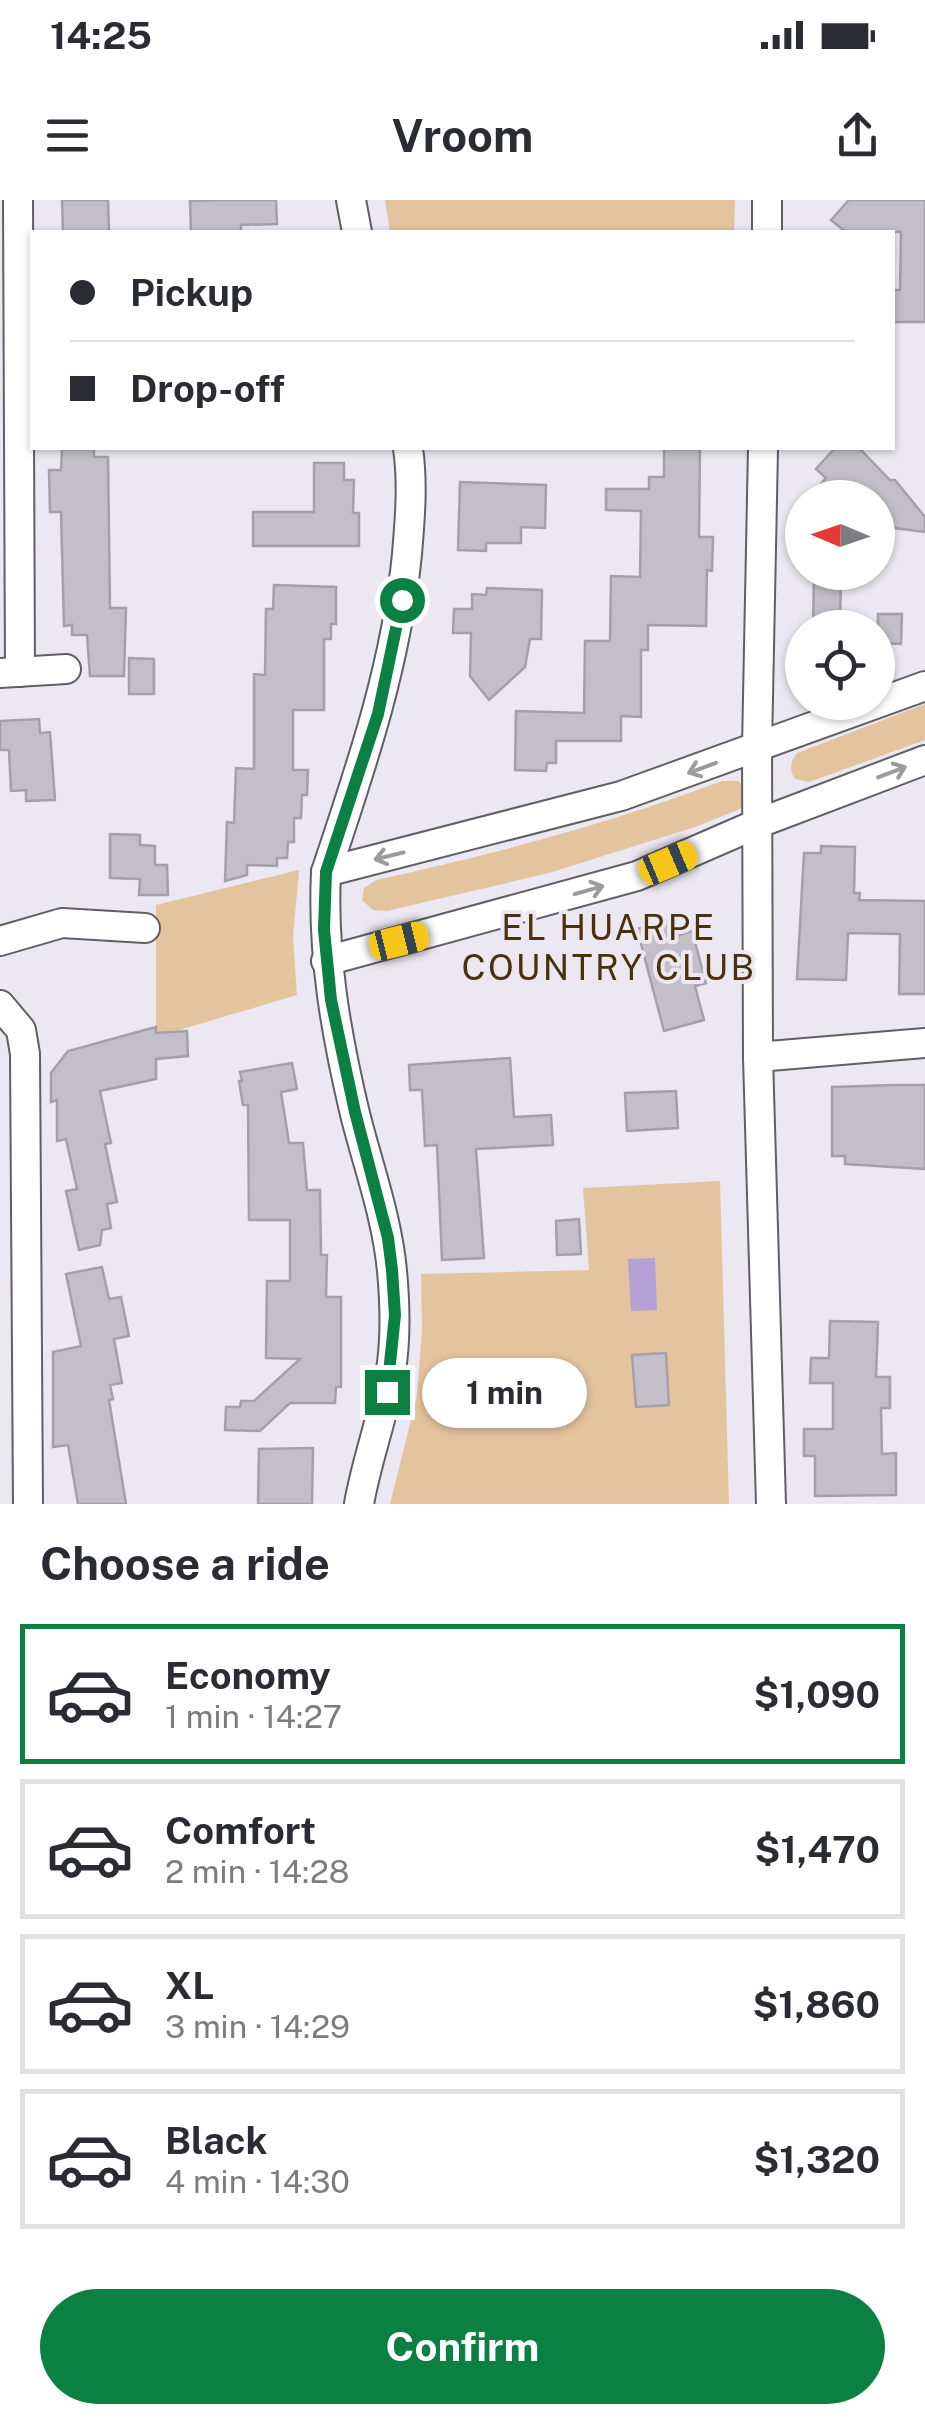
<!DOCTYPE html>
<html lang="en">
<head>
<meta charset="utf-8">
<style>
  body { margin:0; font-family:"Public Sans",sans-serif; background:#f7f7f7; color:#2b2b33; height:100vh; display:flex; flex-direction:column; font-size:38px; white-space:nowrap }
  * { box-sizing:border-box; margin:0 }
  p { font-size:32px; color:#7c7c81 }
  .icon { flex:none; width:55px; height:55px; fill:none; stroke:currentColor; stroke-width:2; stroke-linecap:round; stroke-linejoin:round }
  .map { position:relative; height:1304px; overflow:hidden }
  .side { display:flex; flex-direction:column; background:#fff; flex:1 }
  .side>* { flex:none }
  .hud { position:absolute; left:30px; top:30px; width:865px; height:220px; border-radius:0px; box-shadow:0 2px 8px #0004; display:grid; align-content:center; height:220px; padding:0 40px; background:#fff }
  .needle { width:65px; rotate:272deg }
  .controls { position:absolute; left:785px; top:280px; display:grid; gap:20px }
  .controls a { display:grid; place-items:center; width:110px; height:110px; border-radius:50%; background:#fff; box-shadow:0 2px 8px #0004; font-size:50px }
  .end { position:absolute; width:45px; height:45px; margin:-22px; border:12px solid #0b8043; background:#fff; box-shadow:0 0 0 5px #fff }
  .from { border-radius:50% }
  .bubble { position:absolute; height:70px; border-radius:35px; background:#fff; box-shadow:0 2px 8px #0004; font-size:32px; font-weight:700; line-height:70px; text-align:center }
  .car { position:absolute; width:30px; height:60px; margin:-30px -15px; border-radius:12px; box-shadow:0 0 8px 2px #0007; background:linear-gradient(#f5c518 24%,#345 0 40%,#f5c518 0 76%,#345 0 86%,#f5c518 0) }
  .hud b { display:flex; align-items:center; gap:35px; height:95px; font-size:38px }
  .hud b+b { border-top:2px solid #e1e1e2 }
  .hud i { width:25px; height:25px; background:#2b2b33 }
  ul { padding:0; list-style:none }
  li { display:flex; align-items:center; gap:30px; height:140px; margin:0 20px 15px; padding:0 20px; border:5px solid #e1e1e2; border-radius:0px }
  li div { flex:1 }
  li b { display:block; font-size:38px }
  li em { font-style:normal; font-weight:700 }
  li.current { border-color:#0b8043 }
  li>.icon { width:90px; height:90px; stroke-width:1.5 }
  h2 { padding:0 40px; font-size:45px; line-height:120px }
  .cta { display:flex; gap:20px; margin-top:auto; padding:20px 40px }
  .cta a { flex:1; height:115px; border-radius:60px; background:#0b8043; color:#fff; font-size:40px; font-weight:700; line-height:115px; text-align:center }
  .status { display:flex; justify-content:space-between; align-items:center; height:70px; padding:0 50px; background:#fff; direction:ltr }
  .status svg { height:28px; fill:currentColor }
  header { display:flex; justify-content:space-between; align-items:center; height:130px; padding:0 40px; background:#fff; font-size:45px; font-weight:700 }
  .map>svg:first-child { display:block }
  .green { fill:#e4c39f }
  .water { fill:#b6a1d5 }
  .building { fill:#c2bfc8; stroke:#a3a0a8; stroke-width:2.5 }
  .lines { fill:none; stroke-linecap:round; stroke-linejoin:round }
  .street-casing { stroke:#615f66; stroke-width:32 }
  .street { stroke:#fff; stroke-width:28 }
  .oneway { stroke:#9b9a9c }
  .route { stroke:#0b8043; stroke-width:12 }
  .labels { text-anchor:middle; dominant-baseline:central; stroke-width:8; stroke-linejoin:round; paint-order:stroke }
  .neighbourhood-label { font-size:35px; letter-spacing:2.5px; fill:#4a300f; stroke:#ece8f1 }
</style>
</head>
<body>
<div class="status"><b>14:25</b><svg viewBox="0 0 49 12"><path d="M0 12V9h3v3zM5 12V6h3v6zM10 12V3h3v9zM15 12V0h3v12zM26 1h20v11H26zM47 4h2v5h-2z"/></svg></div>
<header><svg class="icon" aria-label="menu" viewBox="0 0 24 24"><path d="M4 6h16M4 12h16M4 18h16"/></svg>Vroom<svg class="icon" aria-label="share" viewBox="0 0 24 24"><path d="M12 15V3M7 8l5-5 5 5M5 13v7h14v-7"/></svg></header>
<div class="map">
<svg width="925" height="1304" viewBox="0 0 925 1304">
  <rect width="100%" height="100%" fill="#ece8f1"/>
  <!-- green -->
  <g class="green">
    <path d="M 385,0 L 735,0 L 734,32 L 390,32 Z"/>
    <path d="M 925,504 L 925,540 L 809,582 L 795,579 C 789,570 790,562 797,553 Z"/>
    <path d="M 722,581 L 738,581 C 747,589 746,599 740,609 L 695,627 L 549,673 L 387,711 L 373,710 L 362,700 L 364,688 L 376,680 C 496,654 607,624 722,581 Z"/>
    <path d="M 299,670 L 293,737 L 297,795 L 156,837 L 156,705 Z"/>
    <path d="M 720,981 L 729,1304 L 390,1304 L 417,1196 L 422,1129 L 421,1074 L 589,1070 L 583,988 Z"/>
  </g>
  <!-- water -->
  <path class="water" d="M 655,1058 L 657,1110 L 631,1111 L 628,1059 Z"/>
  <!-- building -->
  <g class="building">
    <path d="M 62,0 L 108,0 L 109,32 L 63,32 Z"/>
    <path d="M 222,0 L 276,0 L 277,24 L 241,25 L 241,32 L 191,32 L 190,1 Z"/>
    <path d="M 849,0 L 925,0 L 925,122 L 892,122 L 892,90 L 900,90 L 901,32 L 846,32 L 831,20 Z"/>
    <path d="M 62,248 L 94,248 L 94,257 L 108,257 L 110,408 L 126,408 L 124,476 L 90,476 L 87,435 L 72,435 L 72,425 L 64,426 L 61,312 L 50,312 L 49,270 L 61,270 Z"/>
    <path d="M 664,248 L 700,248 L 699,337 L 713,337 L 712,371 L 707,370 L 706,426 L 648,425 L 648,450 L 641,450 L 641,517 L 621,516 L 621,541 L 556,541 L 556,563 L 547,563 L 546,571 L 515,570 L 516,511 L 584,513 L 585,441 L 610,441 L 611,376 L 640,377 L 641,311 L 606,310 L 606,289 L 649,289 L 649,277 L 664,277 Z"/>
    <path d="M 835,248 L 859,248 L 890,280 L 895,280 L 925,317 L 925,332 L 894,328 L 878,314 L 878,298 L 809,298 L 826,278 L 816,269 Z"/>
    <path d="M 314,263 L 344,263 L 344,280 L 354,280 L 353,313 L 359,313 L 359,346 L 253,346 L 253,312 L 314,312 Z"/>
    <path d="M 460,282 L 546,285 L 545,328 L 521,327 L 521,343 L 486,343 L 486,351 L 458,350 Z"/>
    <path d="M 814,375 L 841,376 L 840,428 L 813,428 Z"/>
    <path d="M 274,385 L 336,387 L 336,424 L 331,424 L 331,439 L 324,439 L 324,510 L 293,510 L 293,570 L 308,570 L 307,595 L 302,595 L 301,618 L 294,618 L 294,642 L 288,642 L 287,658 L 277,658 L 277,666 L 247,665 L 247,675 L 225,681 L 227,622 L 234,623 L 236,568 L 254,569 L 254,474 L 265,475 L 266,409 L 273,409 Z"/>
    <path d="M 487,388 L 542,390 L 541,439 L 530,439 L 525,467 L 489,500 L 470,476 L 471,433 L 453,433 L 454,409 L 472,409 L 472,394 L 486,395 Z"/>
    <path d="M 878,414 L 902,414 L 901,444 L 878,443 Z"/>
    <path d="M 129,458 L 154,459 L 154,494 L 129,494 Z"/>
    <path d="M 39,519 L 40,533 L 50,532 L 55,600 L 26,601 L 26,590 L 11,591 L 9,550 L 0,550 L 0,521 Z"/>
    <path d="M 110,634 L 140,635 L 140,645 L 155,646 L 155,665 L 167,665 L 168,695 L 139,695 L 140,679 L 110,678 Z"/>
    <path d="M 821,646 L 855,647 L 854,693 L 860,693 L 859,700 L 925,701 L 925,794 L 899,794 L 900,734 L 848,733 L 846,780 L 797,779 L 804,653 L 821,653 Z"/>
    <path d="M 672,720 L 677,736 L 692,731 L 706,783 L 695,786 L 704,820 L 664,831 L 637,729 Z"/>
    <path d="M 156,827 L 156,833 L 187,831 L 188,856 L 156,859 L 156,879 L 100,891 L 111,943 L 105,944 L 117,1002 L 107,1004 L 111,1028 L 102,1030 L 100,1045 L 79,1050 L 66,991 L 77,989 L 66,939 L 57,941 L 57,900 L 51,902 L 51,873 L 68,851 Z"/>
    <path d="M 510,858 L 514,917 L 551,915 L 553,945 L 476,949 L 484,1058 L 442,1060 L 437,945 L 425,946 L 422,890 L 410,890 L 409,865 Z"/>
    <path d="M 292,863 L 297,889 L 281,892 L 289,943 L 303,943 L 307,990 L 320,990 L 321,1055 L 327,1055 L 326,1097 L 341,1097 L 341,1187 L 336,1187 L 335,1203 L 290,1203 L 260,1231 L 225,1230 L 226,1207 L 240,1207 L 241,1201 L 254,1201 L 300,1159 L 266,1158 L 267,1081 L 290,1081 L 290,1020 L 249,1020 L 248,905 L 243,905 L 239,881 L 242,881 L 240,872 Z"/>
    <path d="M 894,885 L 925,885 L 925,969 L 845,964 L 845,956 L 832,956 L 832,887 Z"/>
    <path d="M 676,891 L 678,928 L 627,931 L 625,893 Z"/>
    <path d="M 579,1019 L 581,1054 L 557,1055 L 556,1021 Z"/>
    <path d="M 102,1067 L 109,1099 L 121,1097 L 129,1136 L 114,1139 L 122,1183 L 110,1185 L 113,1199 L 109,1200 L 126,1304 L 78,1304 L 68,1245 L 53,1247 L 53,1152 L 81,1146 L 66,1074 Z"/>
    <path d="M 830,1121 L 878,1122 L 876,1177 L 890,1177 L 890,1208 L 881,1208 L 882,1254 L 896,1253 L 896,1295 L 815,1296 L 815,1256 L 804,1256 L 804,1229 L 833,1229 L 833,1183 L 810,1183 L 811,1158 L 829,1158 Z"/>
    <path d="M 666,1153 L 669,1205 L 636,1207 L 632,1155 Z"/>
    <path d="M 313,1248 L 312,1304 L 258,1304 L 259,1249 Z"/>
  </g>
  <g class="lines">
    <defs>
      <g id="street">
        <path d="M 18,0 L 20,472"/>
        <path d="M 351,0 L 357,32"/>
        <path d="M 767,32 L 767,0"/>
        <path d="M 763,248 L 757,548 L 758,857 L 771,1304"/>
        <path d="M 0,473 L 66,469"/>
        <path d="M 326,672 L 621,596 L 925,486"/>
        <path d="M 0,741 L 62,723 L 145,728"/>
        <path d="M 326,761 L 637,676 L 759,623 L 925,560"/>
        <path d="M 0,805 L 21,830 L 25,854 L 28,1304"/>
        <path d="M 758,857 L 925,843"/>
        <path d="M 359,1304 C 367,1258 384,1215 391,1170 C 396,1138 395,1103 392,1071 C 387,1017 368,966 355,914 C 336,834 322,755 326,672 C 361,567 396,466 407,354 C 410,319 413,283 408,248"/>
      </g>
    </defs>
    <!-- street casing -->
    <use href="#street" class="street-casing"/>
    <!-- street -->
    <use href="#street" class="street"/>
  </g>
  <!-- one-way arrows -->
  <defs><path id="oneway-shaft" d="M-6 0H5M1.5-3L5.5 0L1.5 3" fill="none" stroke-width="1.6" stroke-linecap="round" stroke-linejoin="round" transform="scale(2.5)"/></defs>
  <g class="oneway">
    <use href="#oneway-shaft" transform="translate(702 568) rotate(160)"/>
    <use href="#oneway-shaft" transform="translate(892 572) rotate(-21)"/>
    <use href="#oneway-shaft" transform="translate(389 656) rotate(166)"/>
    <use href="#oneway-shaft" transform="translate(589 690) rotate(-16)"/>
  </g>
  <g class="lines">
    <!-- route -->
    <path class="route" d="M 387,1192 L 395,1115 L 392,1070 L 388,1038 L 355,912 L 331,800 L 324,730 L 326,672 L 378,514 L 402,400"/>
  </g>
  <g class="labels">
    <!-- neighbourhood labels -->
    <g class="neighbourhood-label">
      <text x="609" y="727">EL HUARPE<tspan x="609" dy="40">COUNTRY CLUB</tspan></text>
    </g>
  </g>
</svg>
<div class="controls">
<a><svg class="needle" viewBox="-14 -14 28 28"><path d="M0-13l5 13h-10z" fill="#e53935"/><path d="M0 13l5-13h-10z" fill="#7c7c81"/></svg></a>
<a><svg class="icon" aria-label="locate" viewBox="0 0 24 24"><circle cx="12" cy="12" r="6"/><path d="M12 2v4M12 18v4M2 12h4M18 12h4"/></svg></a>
</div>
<i class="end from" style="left:402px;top:400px"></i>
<i class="end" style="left:387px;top:1192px"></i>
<div class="bubble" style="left:422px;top:1158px;width:165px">1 min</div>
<i class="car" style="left:668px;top:663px;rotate:67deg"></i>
<i class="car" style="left:399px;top:741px;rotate:76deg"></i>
<div class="hud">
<b><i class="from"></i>Pickup</b>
<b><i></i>Drop-off</b>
</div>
</div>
<section class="side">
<h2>Choose a ride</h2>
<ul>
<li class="current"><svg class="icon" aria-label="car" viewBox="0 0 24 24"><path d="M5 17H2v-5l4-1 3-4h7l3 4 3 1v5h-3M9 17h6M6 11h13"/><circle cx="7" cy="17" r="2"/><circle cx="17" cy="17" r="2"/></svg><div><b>Economy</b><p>1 min · 14:27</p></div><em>$1,090</em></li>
<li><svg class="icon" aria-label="car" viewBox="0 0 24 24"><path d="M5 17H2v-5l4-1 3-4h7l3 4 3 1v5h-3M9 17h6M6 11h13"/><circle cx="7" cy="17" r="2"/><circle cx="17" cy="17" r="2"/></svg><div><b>Comfort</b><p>2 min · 14:28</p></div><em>$1,470</em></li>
<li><svg class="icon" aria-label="car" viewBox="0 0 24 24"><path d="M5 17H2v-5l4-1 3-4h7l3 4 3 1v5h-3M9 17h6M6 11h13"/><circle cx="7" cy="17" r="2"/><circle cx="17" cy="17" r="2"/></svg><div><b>XL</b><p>3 min · 14:29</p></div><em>$1,860</em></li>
<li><svg class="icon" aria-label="car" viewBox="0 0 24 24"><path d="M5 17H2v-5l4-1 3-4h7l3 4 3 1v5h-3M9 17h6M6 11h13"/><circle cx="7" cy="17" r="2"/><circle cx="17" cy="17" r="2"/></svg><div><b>Black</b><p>4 min · 14:30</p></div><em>$1,320</em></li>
</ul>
<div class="cta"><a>Confirm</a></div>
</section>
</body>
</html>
